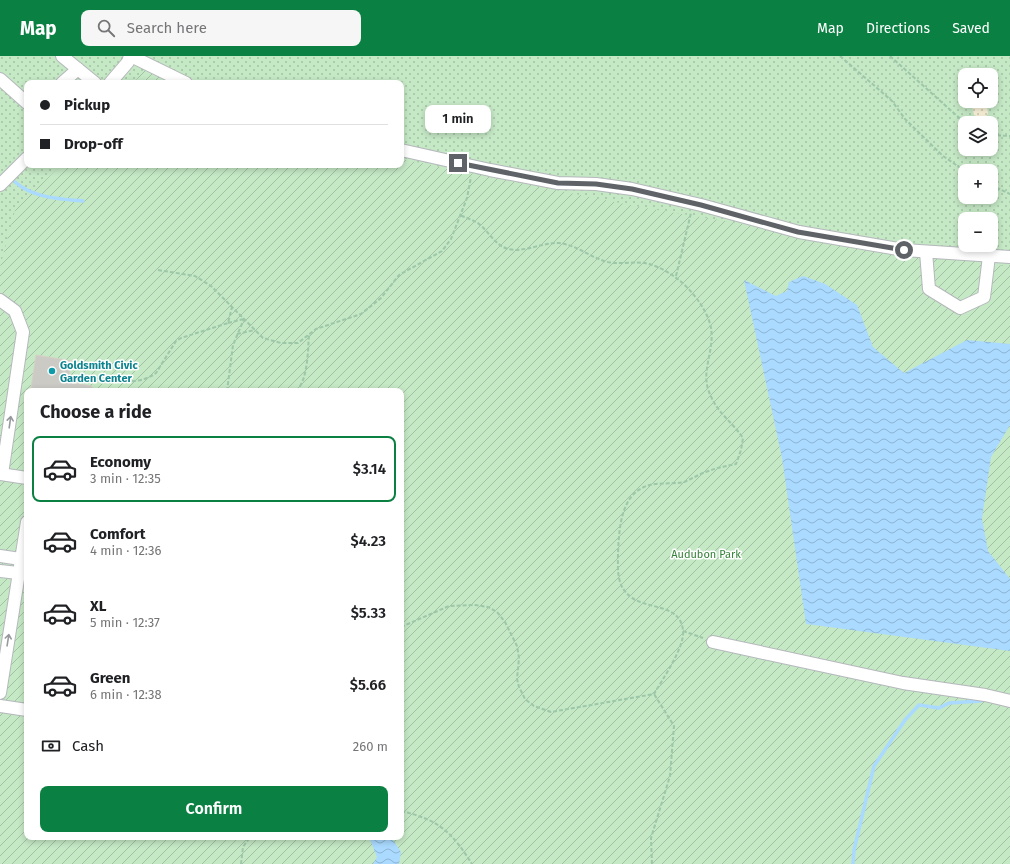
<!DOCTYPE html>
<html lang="en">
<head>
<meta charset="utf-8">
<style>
  body { margin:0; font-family:"Fira Sans",sans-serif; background:#f6f6f6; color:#202124; height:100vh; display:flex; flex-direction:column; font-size:15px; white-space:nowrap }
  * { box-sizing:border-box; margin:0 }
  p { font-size:13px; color:#757577 }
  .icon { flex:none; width:22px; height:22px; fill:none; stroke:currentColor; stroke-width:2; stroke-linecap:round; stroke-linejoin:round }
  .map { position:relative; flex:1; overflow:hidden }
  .details { position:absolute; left:24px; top:332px; width:380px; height:452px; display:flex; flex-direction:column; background:#fff; border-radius:8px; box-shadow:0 2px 6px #0003 }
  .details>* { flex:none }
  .hud { position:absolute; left:24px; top:24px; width:380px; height:88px; border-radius:8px; box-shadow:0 2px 6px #0003; display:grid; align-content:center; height:88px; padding:0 16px; background:#fff }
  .fabs { position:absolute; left:958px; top:12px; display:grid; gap:8px }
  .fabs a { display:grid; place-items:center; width:40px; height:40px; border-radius:8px; background:#fff; box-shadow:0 2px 6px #0003; font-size:20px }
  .end { position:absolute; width:18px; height:18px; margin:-9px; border:5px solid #5f6368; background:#fff; box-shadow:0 0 0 2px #fff }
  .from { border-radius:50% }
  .bubble { position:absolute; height:28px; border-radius:8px; background:#fff; box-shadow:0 2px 6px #0003; font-size:13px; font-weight:600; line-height:28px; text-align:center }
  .hud b { display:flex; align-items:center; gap:14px; height:38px; font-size:15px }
  .hud b+b { border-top:1px solid #e0e0e0 }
  .hud i { width:10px; height:10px; background:#202124 }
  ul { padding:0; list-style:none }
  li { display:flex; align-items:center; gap:12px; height:66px; margin:0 8px 6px; padding:0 8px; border:2px solid transparent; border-radius:8px }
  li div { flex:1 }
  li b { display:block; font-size:15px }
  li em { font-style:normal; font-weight:600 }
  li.on { border-color:#0b8043 }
  li>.icon { width:36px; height:36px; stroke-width:1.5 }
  h2 { padding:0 16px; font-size:18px; line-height:48px }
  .pay { display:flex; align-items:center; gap:10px; height:44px; padding:0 16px; font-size:15px }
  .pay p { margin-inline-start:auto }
  .primary-button { display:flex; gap:8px; margin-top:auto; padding:8px 16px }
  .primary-button a { flex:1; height:46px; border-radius:8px; background:#0b8043; color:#fff; font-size:16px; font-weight:600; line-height:46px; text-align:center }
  header { display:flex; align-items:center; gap:24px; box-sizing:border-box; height:56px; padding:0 20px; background:#0b8043; color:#fff }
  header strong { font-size:19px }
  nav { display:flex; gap:22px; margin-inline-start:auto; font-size:14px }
  .search { width:280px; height:36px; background:#f6f6f6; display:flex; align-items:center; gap:10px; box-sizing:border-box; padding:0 14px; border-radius:8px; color:#757577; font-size:15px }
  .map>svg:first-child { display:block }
  .grass { fill:url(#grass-dots); fill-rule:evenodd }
  .sand { fill:url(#sand-dots) }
  .garden { fill:url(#garden-furrows); fill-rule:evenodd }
  .water { fill:url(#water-waves) }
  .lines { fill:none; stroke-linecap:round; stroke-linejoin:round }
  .stream { stroke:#aadaff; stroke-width:3.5 }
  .building { fill:#cccac5; stroke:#d6d1c6 }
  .minor-casing { stroke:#b5b8bc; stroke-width:14 }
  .path { stroke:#9cc7a9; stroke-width:2; stroke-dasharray:4 2; stroke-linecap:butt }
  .minor { stroke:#fff; stroke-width:12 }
  .oneway { stroke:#979a9d }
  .route { stroke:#5f6368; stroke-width:5 }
  .culture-dot { fill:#0f9aa8; stroke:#fff; stroke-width:1.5 }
  .labels { text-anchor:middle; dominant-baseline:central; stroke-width:3; stroke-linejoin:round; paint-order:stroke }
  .culture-label { font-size:11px; font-weight:bold; fill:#0d838f; stroke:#fff; text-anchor:start }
  .park-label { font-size:11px; fill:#348238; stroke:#fff }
</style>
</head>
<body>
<header>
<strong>Map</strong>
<div class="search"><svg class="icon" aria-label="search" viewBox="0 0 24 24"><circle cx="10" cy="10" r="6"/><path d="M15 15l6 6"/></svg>Search here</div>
<nav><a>Map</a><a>Directions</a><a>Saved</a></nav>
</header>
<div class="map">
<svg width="1010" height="808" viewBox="0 0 1010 808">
  <defs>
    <pattern id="grass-dots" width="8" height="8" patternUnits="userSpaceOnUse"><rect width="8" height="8" fill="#c5e8c5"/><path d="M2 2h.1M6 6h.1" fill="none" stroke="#a3c0a4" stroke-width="1.8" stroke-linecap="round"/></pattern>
    <pattern id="sand-dots" width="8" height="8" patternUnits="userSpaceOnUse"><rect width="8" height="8" fill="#fbf3d9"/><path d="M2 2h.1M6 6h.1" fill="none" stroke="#cec8b4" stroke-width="1.8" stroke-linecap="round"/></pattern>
    <pattern id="garden-furrows" width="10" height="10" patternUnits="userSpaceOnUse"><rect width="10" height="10" fill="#c5e8c5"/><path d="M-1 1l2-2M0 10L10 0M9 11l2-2" fill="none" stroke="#a3c0a4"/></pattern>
    <pattern id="water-waves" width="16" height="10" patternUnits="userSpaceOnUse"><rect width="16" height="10" fill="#aadaff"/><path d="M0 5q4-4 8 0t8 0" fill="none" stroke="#8eb4d2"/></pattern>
  </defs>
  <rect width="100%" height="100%" fill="#f1efe8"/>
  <!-- grass -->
  <path class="grass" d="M 0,0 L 1010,0 L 1010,808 L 0,808 ZM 965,19 L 991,19 L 991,45 L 965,45 ZM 27,27 L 401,27 L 401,109 L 27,109 ZM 965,67 L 991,67 L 991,93 L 965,93 ZM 965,115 L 991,115 L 991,141 L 965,141 ZM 965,163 L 991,163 L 991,189 L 965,189 ZM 27,335 L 401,335 L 401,781 L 27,781 Z"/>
  <!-- sand -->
  <path class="sand" d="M 971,45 L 986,45 L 988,57 L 986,61 L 981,62 L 974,59 Z"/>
  <!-- garden -->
  <g class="garden">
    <path d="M 144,13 L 172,27 L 134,27 Z"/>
    <path d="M 401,103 L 645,152 L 1010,211 L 1010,808 L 0,808 L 0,211 L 16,151 L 62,109 L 401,109 ZM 27,335 L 401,335 L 401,781 L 27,781 Z"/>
  </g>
  <!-- water -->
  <g class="water">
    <path d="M 803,220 L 825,228 L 857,249 L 873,291 L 904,317 L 967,284 L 1010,288 L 1010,369 L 991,401 L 982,463 L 988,495 L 1010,523 L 1010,595 L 806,568 L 782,402 L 744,224 L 776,240 L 787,235 L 789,226 Z"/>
    <path d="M 369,781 L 391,781 L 401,796 L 399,808 L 373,808 L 377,801 Z"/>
  </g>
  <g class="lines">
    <!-- stream -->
    <g class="stream">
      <path d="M 15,126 C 33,142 60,143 83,145"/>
      <path d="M 853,808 L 854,794 L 874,710 L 905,664 L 919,649 L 939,652 L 949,647 L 981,645"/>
    </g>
  </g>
  <!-- building -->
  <path class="building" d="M 36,299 L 72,305 L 68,326 L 92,330 L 92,335 L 39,335 L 39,333 L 31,332 Z"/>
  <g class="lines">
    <defs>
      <g id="minor">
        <path d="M 62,0 L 95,27"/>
        <path d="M 131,0 L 186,27"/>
        <path d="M 0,23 L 27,47"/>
        <path d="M 62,27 L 78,13"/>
        <path d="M 110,27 L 128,6 L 130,0"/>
        <path d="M 401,94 L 490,114 L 558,127 L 596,128 L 632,133 L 701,149 L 799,176 L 904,194 L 1010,201"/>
        <path d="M 0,129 L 27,102"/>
        <path d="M 926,196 L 929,233 L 960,252 L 984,241 L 989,200"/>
        <path d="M 0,244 L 15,255 L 23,276 L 2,418"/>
        <path d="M 0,418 L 27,422"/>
        <path d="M 0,500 L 27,504"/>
        <path d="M 0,515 L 27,518"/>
        <path d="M 713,586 L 903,627 L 985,639 L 1010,645"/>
        <path d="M 0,637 L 27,466"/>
        <path d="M 0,650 L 27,654"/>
      </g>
    </defs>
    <!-- minor casing -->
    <use href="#minor" class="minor-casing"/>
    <!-- path -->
    <g class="path">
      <path d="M 840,0 L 892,45 L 905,63 L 943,100 L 965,115"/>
      <path d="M 890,0 L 965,67"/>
      <path d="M 991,79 L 1010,80"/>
      <path d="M 991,129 L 1010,138"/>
      <path d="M 158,214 L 195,220 L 211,230 L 263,282 L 281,287 L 298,287 L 316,273 L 361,258 L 381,242 L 399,219 L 442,195 L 451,183 L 467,142 L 471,121"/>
      <path d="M 676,220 L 691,157"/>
      <path d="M 228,267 L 244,263"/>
      <path d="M 237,278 L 255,274"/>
      <path d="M 126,325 C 137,326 148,323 156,317 L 176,285 L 181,282 L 228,267 L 232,251"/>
      <path d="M 227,335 L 233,289 L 244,263"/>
      <path d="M 296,335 C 308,325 308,293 309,278"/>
      <path d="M 401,571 L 449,550 L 475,549 L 488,551 L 497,556 L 505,566 L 517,590 L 519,602 L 517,623 L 519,631 L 525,643 L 534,650 L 551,656 L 654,638 C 662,624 685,591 683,575 C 681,547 647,554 631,541 C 616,530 618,514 618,497 C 619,476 620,443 642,432 C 654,425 671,429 684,426 C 692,423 699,418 706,416 C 716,412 726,410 736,408 L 741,394 L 743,382 C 730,363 716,357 708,333 C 701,310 719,287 708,262 C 698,238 674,215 649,208 C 635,204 619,210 604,205 C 589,200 576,189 559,187 C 544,186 523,197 508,193 C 495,189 490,177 479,168 C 474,164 466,162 460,159"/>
      <path d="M 683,575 L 703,582"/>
      <path d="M 401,755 C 439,764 451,775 472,808"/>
      <path d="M 241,808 L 243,791 L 250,781"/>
      <path d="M 652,808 L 651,782 L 670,720 L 674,670 L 654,638"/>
    </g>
    <!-- minor -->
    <use href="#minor" class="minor"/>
  </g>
  <!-- one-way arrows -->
  <defs><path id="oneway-shaft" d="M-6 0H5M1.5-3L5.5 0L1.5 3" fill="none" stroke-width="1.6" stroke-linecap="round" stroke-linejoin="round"/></defs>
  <g class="oneway">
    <use href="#oneway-shaft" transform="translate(10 366) rotate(-82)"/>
    <use href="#oneway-shaft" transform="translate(8 584) rotate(-81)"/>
  </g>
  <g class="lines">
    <!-- route -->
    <path class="route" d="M 458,107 L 558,127 L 596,128 L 632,133 L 701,149 L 798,176 L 904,194"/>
  </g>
  <!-- markers -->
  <circle class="culture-dot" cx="52" cy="315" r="4"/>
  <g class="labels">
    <!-- culture labels -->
    <g class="culture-label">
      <text x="60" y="309">Goldsmith Civic<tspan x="60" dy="13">Garden Center</tspan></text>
    </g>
    <!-- park labels -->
    <g class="park-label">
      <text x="706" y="498">Audubon Park</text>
    </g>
  </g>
</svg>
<div class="fabs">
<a><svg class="icon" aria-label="locate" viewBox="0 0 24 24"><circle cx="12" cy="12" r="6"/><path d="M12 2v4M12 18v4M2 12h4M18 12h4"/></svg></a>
<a><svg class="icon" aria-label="layers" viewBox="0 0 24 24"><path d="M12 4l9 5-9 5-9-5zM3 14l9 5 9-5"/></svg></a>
<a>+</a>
<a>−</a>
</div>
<i class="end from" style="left:904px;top:194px"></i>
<i class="end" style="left:458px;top:107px"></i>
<div class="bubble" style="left:425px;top:49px;width:66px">1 min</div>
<div class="hud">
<b><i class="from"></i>Pickup</b>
<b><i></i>Drop-off</b>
</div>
<section class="details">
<h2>Choose a ride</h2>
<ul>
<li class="on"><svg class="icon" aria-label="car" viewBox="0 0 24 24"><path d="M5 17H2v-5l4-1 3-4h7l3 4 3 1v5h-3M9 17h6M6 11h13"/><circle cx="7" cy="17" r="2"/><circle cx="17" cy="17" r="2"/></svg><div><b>Economy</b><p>3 min · 12:35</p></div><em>$3.14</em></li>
<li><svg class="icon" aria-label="car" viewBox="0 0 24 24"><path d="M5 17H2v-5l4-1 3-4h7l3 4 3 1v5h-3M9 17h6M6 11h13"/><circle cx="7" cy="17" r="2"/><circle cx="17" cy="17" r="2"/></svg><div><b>Comfort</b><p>4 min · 12:36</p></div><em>$4.23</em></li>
<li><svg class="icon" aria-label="car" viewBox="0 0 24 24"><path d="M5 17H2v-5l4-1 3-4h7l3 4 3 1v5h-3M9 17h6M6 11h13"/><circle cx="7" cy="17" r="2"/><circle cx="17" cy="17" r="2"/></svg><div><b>XL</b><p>5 min · 12:37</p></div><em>$5.33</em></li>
<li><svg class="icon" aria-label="car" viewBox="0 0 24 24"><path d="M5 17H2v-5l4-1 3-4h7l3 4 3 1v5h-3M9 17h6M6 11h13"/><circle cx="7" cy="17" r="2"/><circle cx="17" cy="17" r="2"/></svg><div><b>Green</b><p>6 min · 12:38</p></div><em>$5.66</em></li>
</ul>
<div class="pay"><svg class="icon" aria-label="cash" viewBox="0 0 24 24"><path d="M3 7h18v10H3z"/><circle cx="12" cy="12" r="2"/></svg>Cash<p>260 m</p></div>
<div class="primary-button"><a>Confirm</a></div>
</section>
</div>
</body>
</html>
